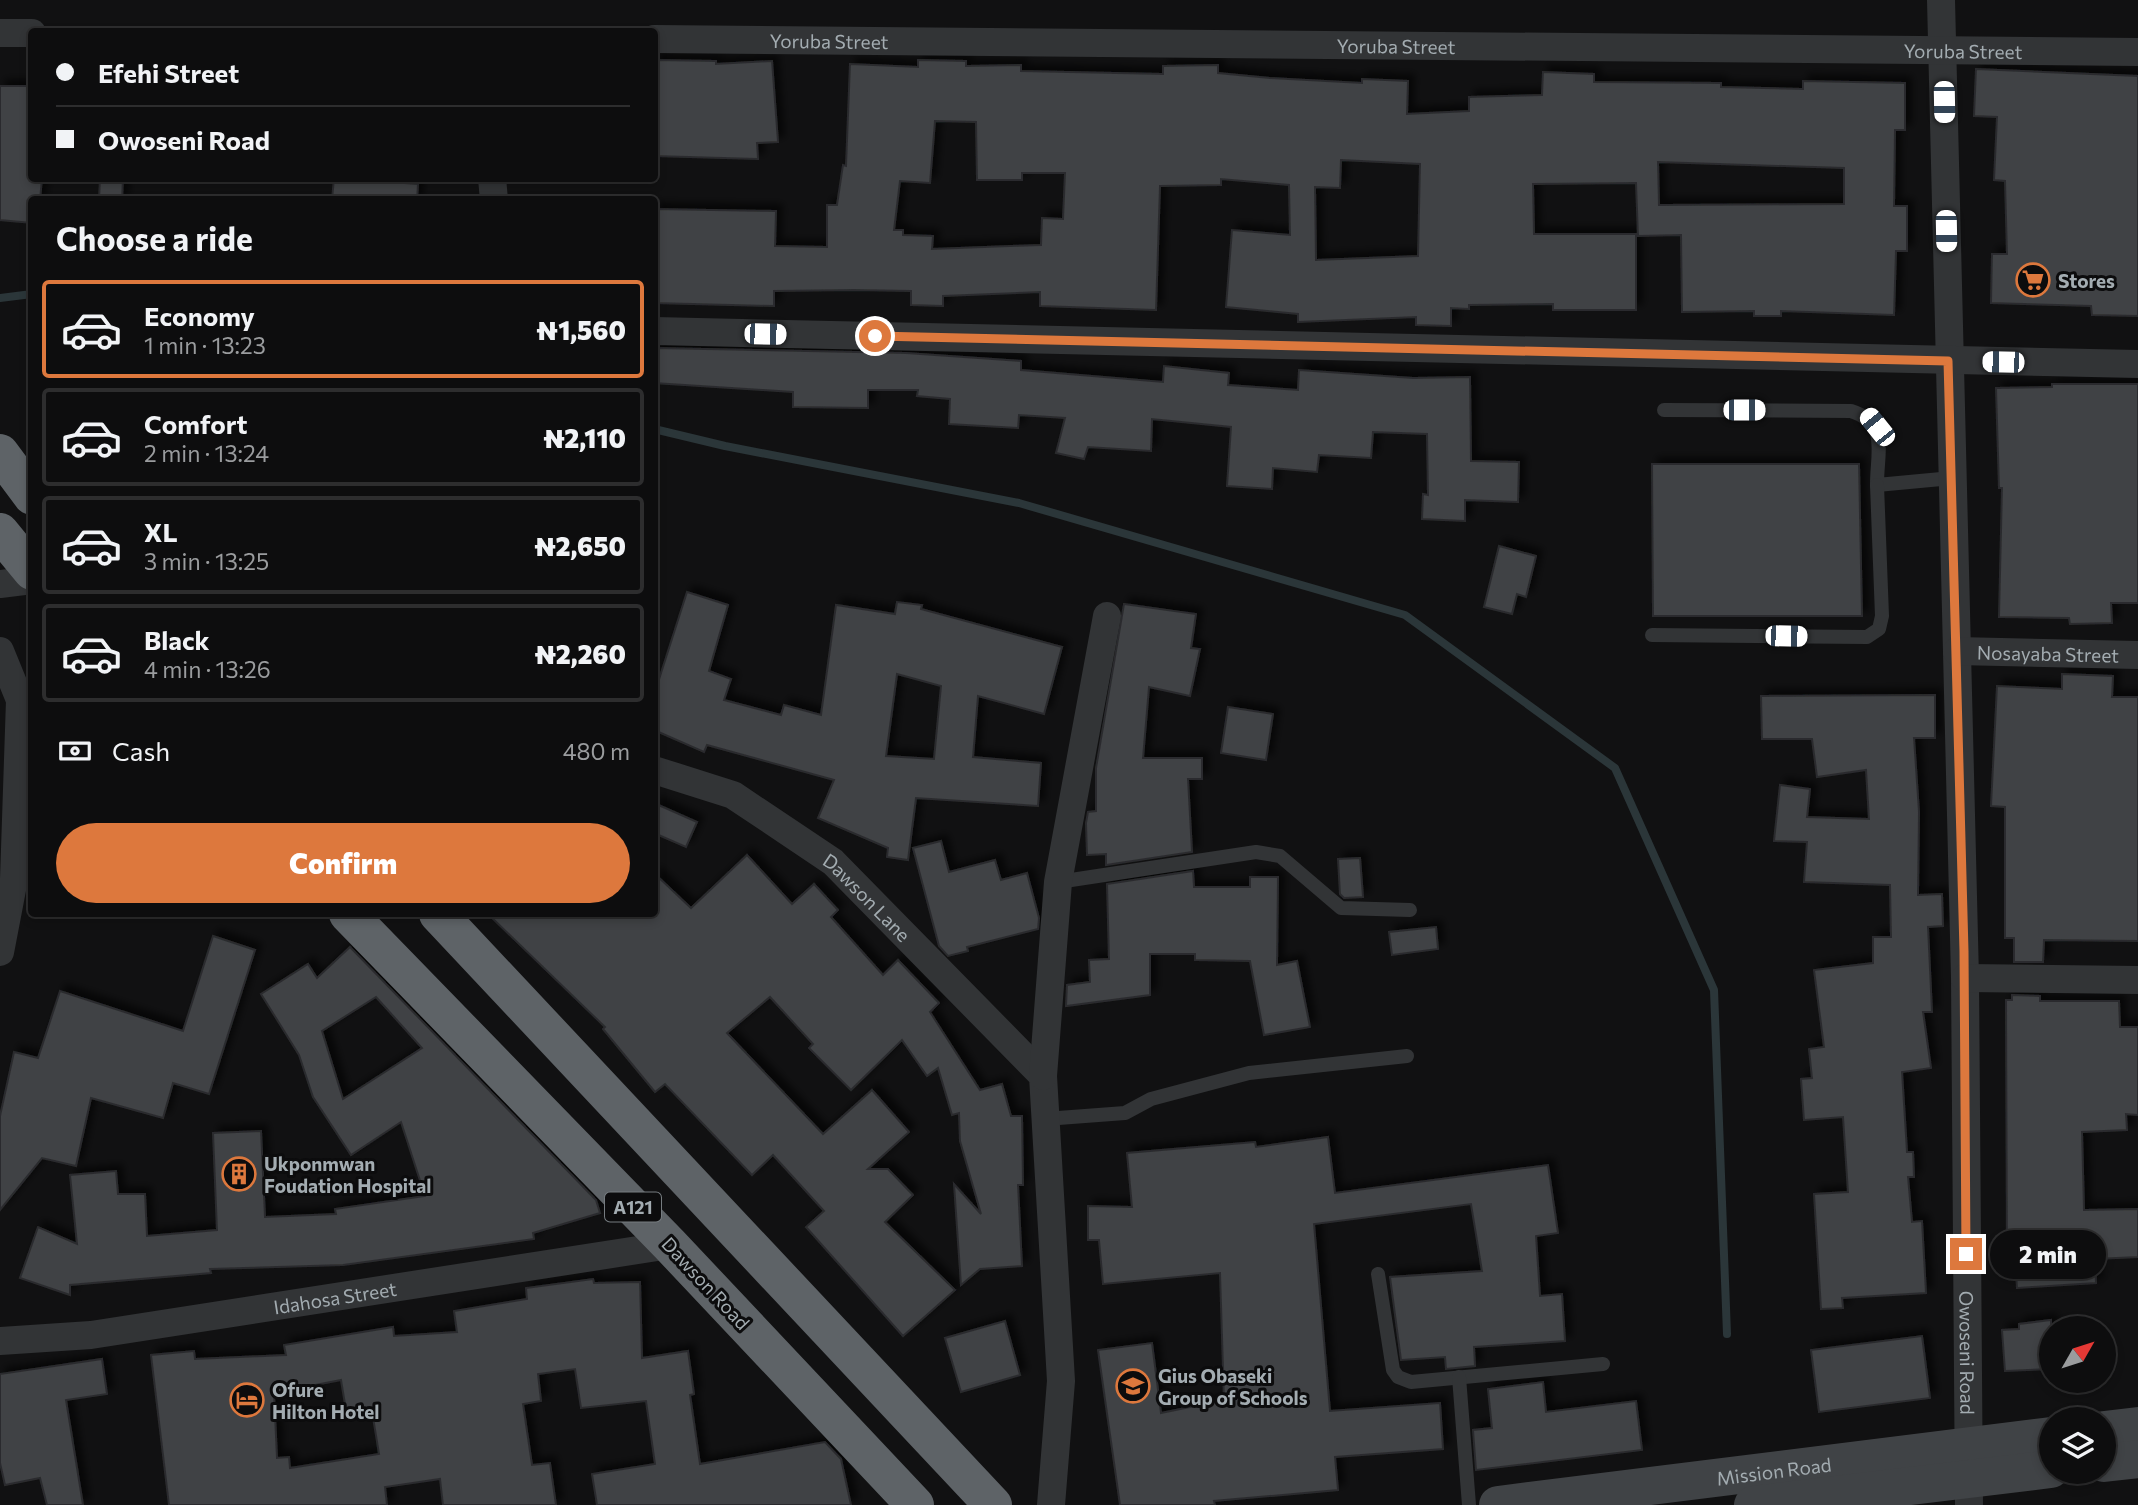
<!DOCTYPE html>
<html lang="en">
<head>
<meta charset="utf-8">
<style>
  body { margin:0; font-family:Commissioner,sans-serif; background:#161617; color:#f1f3f6; height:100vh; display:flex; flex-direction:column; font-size:26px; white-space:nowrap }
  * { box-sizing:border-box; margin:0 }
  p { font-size:23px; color:#9a9c9e }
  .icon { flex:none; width:38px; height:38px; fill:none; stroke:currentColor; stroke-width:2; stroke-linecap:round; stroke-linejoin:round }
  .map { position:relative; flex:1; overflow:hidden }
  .sheet { position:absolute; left:28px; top:196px; width:630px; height:721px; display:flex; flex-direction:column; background:#0d0d0e; border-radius:7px; box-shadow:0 4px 10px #0003,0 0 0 2px #2d2d2e }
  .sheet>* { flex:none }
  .hud { position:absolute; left:28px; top:28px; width:630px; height:154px; border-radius:7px; box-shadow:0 4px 10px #0003,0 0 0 2px #2d2d2e; display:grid; align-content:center; height:154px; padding:0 28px; background:#0d0d0e }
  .needle { width:46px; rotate:51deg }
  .tools { position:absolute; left:2039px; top:1316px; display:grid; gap:14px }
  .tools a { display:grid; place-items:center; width:77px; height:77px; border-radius:50%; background:#0d0d0e; box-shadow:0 4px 10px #0003,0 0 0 2px #2d2d2e; font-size:35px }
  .end { position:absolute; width:32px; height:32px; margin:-16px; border:9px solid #dd783d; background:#fff; box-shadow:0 0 0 4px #fff }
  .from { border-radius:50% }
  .bubble { position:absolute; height:49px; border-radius:24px; background:#0d0d0e; box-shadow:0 4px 10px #0003,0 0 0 2px #2d2d2e; font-size:23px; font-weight:800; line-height:49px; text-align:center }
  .car { position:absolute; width:21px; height:42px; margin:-21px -10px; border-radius:9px; box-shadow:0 0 5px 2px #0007; background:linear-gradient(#fff 24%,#345 0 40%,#fff 0 76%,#345 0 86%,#fff 0) }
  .hud b { display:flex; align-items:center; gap:24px; height:66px; font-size:26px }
  .hud b+b { border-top:2px solid #2d2d2e }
  .hud i { width:18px; height:18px; background:#f1f3f6 }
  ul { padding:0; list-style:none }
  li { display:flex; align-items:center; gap:21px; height:98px; margin:0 14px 10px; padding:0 14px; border:4px solid #2d2d2e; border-radius:7px }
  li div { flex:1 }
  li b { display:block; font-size:26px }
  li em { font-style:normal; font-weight:800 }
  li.selected { border-color:#dd783d }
  li>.icon { width:63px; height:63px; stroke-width:1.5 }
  h2 { padding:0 28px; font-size:32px; line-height:84px }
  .pay { display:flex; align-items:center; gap:18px; height:77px; padding:0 28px; font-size:26px }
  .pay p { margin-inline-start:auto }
  .button { display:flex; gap:14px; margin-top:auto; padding:14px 28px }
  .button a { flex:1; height:80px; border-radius:42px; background:#dd783d; color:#fff; font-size:28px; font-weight:800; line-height:80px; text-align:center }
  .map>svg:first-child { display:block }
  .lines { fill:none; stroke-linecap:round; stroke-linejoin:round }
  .stream { stroke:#2b3639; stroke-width:8 }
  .building { fill:#404245; stroke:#2b2c2e; stroke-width:2; fill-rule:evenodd; filter:url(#shadow) }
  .lane { stroke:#323436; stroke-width:14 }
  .street { stroke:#323436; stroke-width:28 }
  .secondary { stroke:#404346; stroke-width:38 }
  .highway { stroke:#5e6367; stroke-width:38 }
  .route { stroke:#dd783d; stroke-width:9 }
  .labels { text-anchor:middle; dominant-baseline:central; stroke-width:6; stroke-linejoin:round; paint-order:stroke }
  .shield { fill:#0c0c0d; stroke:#767c80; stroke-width:2 }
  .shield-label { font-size:18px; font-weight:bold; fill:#a3acb1 }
  .street-label { font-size:19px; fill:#a3acb1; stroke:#0c0c0d }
  .poi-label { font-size:19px; font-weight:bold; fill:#a3acb1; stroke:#0c0c0d; text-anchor:start }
</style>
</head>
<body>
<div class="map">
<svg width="2138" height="1505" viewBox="0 0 2138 1505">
  <defs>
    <filter id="shadow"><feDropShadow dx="6" dy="-6" stdDeviation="3.5" flood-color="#0009"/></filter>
  </defs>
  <rect width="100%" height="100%" fill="#111112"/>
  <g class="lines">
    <!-- stream -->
    <g class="stream">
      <path d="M 0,298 L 32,294"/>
      <path d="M 654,429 L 725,446 L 1019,503 L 1405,615 L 1615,768 L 1714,990 L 1727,1334"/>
    </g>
  </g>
  <!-- building -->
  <g class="building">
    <path d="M 654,60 L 716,61 L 716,64 L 772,61 L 778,142 L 757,143 L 758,159 L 654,156 Z"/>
    <path d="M 918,60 L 966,61 L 966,66 L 1021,65 L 1021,71 L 1163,74 L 1163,66 L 1218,65 L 1218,73 L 1270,78 L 1362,83 L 1362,79 L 1408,81 L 1407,114 L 1469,111 L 1469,97 L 1542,95 L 1543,72 L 1594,74 L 1594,82 L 1721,83 L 1721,87 L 1803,89 L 1803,81 L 1905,83 L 1905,130 L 1895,130 L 1894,206 L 1907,206 L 1907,251 L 1896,251 L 1894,315 L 1781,311 L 1781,316 L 1754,316 L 1754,311 L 1682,312 L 1681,235 L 1638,236 L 1636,183 L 1533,184 L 1534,234 L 1636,234 L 1636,310 L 1553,310 L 1553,304 L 1469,305 L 1469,309 L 1451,308 L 1451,326 L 1416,325 L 1416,317 L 1298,322 L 1298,314 L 1226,307 L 1232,230 L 1290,235 L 1289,185 L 1221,179 L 1221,185 L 1160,186 L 1156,310 L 1040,306 L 1040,292 L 943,296 L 943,306 L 911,305 L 911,291 L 854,290 L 774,291 L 774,306 L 654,303 L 654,209 L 776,211 L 775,246 L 827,247 L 827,205 L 837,205 L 843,165 L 846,166 L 850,64 L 918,67 ZM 935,121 L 976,122 L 977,180 L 1022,180 L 1022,173 L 1065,173 L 1063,219 L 1042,218 L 1041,245 L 932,249 L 933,236 L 903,235 L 903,230 L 894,230 L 900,181 L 930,183 ZM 1341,160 L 1420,164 L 1418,256 L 1316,260 L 1315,187 L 1340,188 ZM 1658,162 L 1844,168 L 1844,204 L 1659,205 Z"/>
    <path d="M 1976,69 L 2138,76 L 2138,316 L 2092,315 L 2091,306 L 1991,303 L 1992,254 L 2007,254 L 2005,181 L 1994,180 L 1997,117 L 1974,116 Z"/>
    <path d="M 0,86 L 32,86 L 32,178 L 42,178 L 40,200 L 32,200 L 32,223 L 0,220 Z"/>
    <path d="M 100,178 L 123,178 L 122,200 L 99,200 Z"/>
    <path d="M 334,178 L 418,184 L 417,200 L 332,200 Z"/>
    <path d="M 654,348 L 906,353 L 1021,361 L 1021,370 L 1163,382 L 1164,366 L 1229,373 L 1228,385 L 1298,390 L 1299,370 L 1413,378 L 1470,377 L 1471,461 L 1519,462 L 1518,502 L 1465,500 L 1465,521 L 1422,519 L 1423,494 L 1428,495 L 1427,434 L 1373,432 L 1371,458 L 1319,455 L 1317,472 L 1273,468 L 1272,489 L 1227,486 L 1231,427 L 1152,419 L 1151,451 L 1088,447 L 1084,459 L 1056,453 L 1065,418 L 1019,415 L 1018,428 L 949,424 L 950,399 L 917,396 L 918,390 L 868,390 L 868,408 L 793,407 L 793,392 L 654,383 Z"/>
    <path d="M 2052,384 L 2138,384 L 2138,603 L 2111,603 L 2112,623 L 2070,624 L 2069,618 L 1999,617 L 2002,488 L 1999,488 L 1996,388 L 2052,387 Z"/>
    <path d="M 1652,464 L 1859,464 L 1862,616 L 1653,616 Z"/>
    <path d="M 1499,546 L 1536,556 L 1526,597 L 1517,594 L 1512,614 L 1484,607 Z"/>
    <path d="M 687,592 L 728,605 L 709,671 L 731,679 L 724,700 L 781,715 L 784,705 L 821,715 L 836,605 L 895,614 L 897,602 L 922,605 L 921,609 L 1062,647 L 1044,714 L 978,696 L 973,757 L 1041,763 L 1038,806 L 916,798 L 908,860 L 887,857 L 888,848 L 818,818 L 834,780 L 707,745 L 704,752 L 654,730 L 654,695 ZM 897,674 L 941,686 L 934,759 L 886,756 Z"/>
    <path d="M 1124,604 L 1196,614 L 1191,648 L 1200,649 L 1190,696 L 1149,687 L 1143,758 L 1202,758 L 1202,779 L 1188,779 L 1192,852 L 1106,865 L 1106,854 L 1087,855 L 1086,823 L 1088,812 L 1096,811 L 1096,768 Z"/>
    <path d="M 2062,674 L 2113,676 L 2112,697 L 2138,697 L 2138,941 L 2044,940 L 2043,962 L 2014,962 L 2014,938 L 2005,938 L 2005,807 L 1991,806 L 1997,686 L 2062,689 Z"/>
    <path d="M 1935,695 L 1935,738 L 1914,738 L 1919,812 L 1918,895 L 1942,894 L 1943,926 L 1928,927 L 1932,1012 L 1923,1012 L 1931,1068 L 1902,1072 L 1907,1152 L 1913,1152 L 1914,1177 L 1908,1177 L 1912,1222 L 1922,1221 L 1926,1293 L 1842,1298 L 1843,1308 L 1821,1309 L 1814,1194 L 1848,1192 L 1843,1117 L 1804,1120 L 1801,1079 L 1812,1078 L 1809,1049 L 1824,1047 L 1814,970 L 1873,963 L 1873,937 L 1891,937 L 1890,885 L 1804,882 L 1807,842 L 1774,841 L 1780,785 L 1810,789 L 1807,817 L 1869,819 L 1866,770 L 1817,777 L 1812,739 L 1762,739 L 1761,696 Z"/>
    <path d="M 1228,707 L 1273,714 L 1266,760 L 1221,753 Z"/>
    <path d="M 654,803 L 697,822 L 686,847 L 654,833 Z"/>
    <path d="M 941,841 L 949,872 L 995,860 L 1001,880 L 1027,873 L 1039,918 L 1038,929 L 967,947 L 968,951 L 948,956 L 939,946 L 913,848 Z"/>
    <path d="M 747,855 L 792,904 L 814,884 L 838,910 L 831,917 L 883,975 L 898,960 L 939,1003 L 930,1012 L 980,1090 L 1002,1084 L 1011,1116 L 1022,1116 L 1023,1185 L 1018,1185 L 1022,1266 L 980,1269 L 961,1285 L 954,1184 L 981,1214 L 960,1141 L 959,1113 L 952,1115 L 938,1068 L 927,1076 L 902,1040 L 851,1090 L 809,1048 L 813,1044 L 770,997 L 727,1033 L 823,1134 L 872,1090 L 909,1132 L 868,1169 L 888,1169 L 913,1195 L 885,1222 L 955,1290 L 903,1336 L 806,1227 L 824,1211 L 773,1155 L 752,1175 L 665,1084 L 655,1092 L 603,1029 L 605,1027 L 488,914 L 654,914 L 654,873 L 691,908 Z"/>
    <path d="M 1360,858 L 1363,897 L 1344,898 L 1340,894 L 1338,859 Z"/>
    <path d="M 1193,871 L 1194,887 L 1250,887 L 1250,877 L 1278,877 L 1277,965 L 1297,961 L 1310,1027 L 1264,1035 L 1250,961 L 1195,960 L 1195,954 L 1150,954 L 1150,995 L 1066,1006 L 1067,985 L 1090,982 L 1089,960 L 1109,959 L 1107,884 Z"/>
    <path d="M 1436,927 L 1438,949 L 1392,955 L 1389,932 Z"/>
    <path d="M 213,936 L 255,950 L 209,1094 L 173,1083 L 163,1118 L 91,1098 L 76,1166 L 42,1158 L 0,1210 L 0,1116 L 14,1052 L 38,1058 L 60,991 L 183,1031 Z"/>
    <path d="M 350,947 L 596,1200 L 600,1213 L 533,1233 L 534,1239 L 343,1265 L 210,1269 L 211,1273 L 70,1285 L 70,1295 L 20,1278 L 38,1227 L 77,1244 L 70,1175 L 116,1171 L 118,1194 L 145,1194 L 147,1236 L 217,1230 L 213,1133 L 261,1131 L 265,1217 L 336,1214 L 335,1209 L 425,1196 L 401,1122 L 351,1155 L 313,1097 L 299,1055 L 261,994 L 308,964 L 317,978 ZM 376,997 L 422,1048 L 343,1099 L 322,1031 Z"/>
    <path d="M 2012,995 L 2040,996 L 2040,1001 L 2119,1001 L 2120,1027 L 2138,1027 L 2138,1115 L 2126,1114 L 2127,1130 L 2082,1132 L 2084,1210 L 2138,1209 L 2138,1257 L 2095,1259 L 2096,1283 L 2017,1288 L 2015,1257 L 2007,1257 L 2006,1000 L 2012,1000 Z"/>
    <path d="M 1328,1137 L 1335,1193 L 1548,1165 L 1558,1233 L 1536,1236 L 1540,1296 L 1562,1294 L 1565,1341 L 1474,1347 L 1475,1366 L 1446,1369 L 1445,1357 L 1401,1360 L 1390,1277 L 1482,1271 L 1471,1204 L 1314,1224 L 1330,1411 L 1440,1403 L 1443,1449 L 1335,1457 L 1338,1490 L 1214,1501 L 1215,1505 L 1120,1505 L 1098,1350 L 1152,1343 L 1161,1413 L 1224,1400 L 1220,1273 L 1103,1284 L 1099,1240 L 1088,1240 L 1088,1206 L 1132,1207 L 1127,1153 L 1255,1142 L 1256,1147 Z"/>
    <path d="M 593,1279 L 594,1283 L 640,1282 L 642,1358 L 688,1351 L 694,1394 L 690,1395 L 700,1464 L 825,1442 L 841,1459 L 851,1505 L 597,1505 L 592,1474 L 655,1464 L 646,1401 L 581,1408 L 575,1369 L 538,1374 L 541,1401 L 523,1404 L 532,1465 L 550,1463 L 556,1505 L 443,1505 L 440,1479 L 385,1487 L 387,1505 L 169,1505 L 151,1355 L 194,1351 L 195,1359 L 286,1355 L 284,1345 L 393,1327 L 394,1336 L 457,1332 L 454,1311 L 527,1299 L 526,1288 ZM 341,1380 L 347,1416 L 372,1411 L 379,1454 L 290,1468 L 289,1457 L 277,1458 L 274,1393 Z"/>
    <path d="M 2051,1320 L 2051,1369 L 2005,1371 L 2002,1330 L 2019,1329 L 2019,1324 Z"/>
    <path d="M 1005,1321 L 1020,1375 L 961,1392 L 945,1338 Z"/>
    <path d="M 1922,1336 L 1930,1398 L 1819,1412 L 1811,1350 Z"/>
    <path d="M 102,1359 L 107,1394 L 66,1400 L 83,1505 L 47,1505 L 40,1478 L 5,1485 L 0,1463 L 0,1374 Z"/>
    <path d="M 1543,1382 L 1546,1412 L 1636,1401 L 1642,1450 L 1476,1470 L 1473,1430 L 1492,1428 L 1488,1389 Z"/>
  </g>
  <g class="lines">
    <!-- lane -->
    <g class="lane">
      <path d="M 1664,410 L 1851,411 C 1889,423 1877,451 1877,485 L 1952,478"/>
      <path d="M 1652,635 L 1867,637 L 1879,629 L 1882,616 L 1877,485"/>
      <path d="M 1058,882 L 1256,852 L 1280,856 L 1341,908 L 1410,910"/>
      <path d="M 1045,1119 L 1125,1113 L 1151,1099 L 1249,1073 L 1407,1056"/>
      <path d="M 1378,1274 L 1393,1370 L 1398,1377 L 1411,1382 L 1603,1364"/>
      <path d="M 1459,1377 L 1469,1505"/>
    </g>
    <!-- street -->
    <g class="street">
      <path id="s1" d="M 1941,0 L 1965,978 L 1969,1505"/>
      <path d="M 0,33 L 32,33"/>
      <path id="s2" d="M 654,39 L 2138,52"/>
      <path d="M 492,178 L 494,200"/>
      <path d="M 654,331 L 2138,364"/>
      <path d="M 0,584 L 32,580"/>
      <path d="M 0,651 L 20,700 L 14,879 L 0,952"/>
      <path id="s3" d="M 1957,651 L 2138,655"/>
      <path id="s4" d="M 654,770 L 733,795 L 833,862 L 1043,1076 L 1061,1381 L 1051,1505"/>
      <path d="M 1965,978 L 2138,980"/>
      <path d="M 1043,1076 L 1058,882 L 1107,616"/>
      <path id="s5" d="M 0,1341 L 91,1335 L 670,1245"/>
    </g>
    <!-- secondary -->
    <g class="secondary">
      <path d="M 2104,1430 L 2138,1426"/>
      <path d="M 2104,1463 L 2138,1459"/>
      <path id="s6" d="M 1498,1505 L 2051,1436"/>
      <path d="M 1753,1505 L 2051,1469"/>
    </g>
    <!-- highway -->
    <g class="highway">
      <path d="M 0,453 L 32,496"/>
      <path d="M 0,532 L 32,571"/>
      <path d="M 348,914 L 670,1245 L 915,1505"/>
      <path d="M 438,914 L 993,1505"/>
    </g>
  </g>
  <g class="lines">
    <!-- route -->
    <path class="route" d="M 875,336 L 1948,361 L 1964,951 L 1966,1254"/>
  </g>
  <!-- icons -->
  <defs>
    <symbol id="supermarket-ring" viewBox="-11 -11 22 22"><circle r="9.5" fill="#0c0c0d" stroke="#dd783d" stroke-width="1.5"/><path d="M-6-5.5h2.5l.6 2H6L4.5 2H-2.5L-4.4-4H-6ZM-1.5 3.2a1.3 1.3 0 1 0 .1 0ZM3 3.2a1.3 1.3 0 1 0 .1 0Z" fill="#dd783d"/></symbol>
    <symbol id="building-ring" viewBox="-11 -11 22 22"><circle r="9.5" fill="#0c0c0d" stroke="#dd783d" stroke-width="1.5"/><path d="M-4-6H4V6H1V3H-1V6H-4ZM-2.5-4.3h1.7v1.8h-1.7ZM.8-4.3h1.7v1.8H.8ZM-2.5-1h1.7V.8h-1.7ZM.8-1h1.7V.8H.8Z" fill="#dd783d"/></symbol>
    <symbol id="school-ring" viewBox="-11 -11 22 22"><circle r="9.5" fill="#0c0c0d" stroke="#dd783d" stroke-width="1.5"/><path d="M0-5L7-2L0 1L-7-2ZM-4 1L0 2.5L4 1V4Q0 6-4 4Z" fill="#dd783d"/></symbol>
    <symbol id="hotel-ring" viewBox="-11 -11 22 22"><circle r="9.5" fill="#0c0c0d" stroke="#dd783d" stroke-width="1.5"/><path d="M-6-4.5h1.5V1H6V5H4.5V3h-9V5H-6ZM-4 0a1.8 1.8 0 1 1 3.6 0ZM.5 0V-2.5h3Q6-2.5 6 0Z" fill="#dd783d"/></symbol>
  </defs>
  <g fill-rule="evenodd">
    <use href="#supermarket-ring" x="2014" y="261" width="38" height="38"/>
    <use href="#building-ring" x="220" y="1155" width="38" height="38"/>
    <use href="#school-ring" x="1114" y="1367" width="38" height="38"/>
    <use href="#hotel-ring" x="228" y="1381" width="38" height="38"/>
  </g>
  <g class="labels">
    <!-- shield labels -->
    <rect class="shield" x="605" y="1192.5" width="56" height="29" rx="5"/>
    <g class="shield-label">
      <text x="633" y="1207">A121</text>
    </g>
    <!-- street labels -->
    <g class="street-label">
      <text stroke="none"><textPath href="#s2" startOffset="175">Yoruba Street</textPath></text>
      <text stroke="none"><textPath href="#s2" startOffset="742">Yoruba Street</textPath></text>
      <text stroke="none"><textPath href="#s2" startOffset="1309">Yoruba Street</textPath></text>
      <text stroke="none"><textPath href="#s3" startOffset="91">Nosayaba Street</textPath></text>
      <text stroke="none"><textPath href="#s4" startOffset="252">Dawson Lane</textPath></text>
      <text transform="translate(706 1283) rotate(47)">Dawson Road</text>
      <text stroke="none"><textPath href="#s5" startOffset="338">Idahosa Street</textPath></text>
      <text stroke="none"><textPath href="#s1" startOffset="1353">Owoseni Road</textPath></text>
      <text stroke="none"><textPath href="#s6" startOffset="278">Mission Road</textPath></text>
    </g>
    <!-- poi labels -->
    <g class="poi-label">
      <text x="2058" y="280">Stores</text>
      <text x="264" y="1163">Ukponmwan<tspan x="264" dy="22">Foudation Hospital</tspan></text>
      <text x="1158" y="1375">Gius Obaseki<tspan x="1158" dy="22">Group of Schools</tspan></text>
      <text x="272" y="1389">Ofure<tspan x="272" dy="22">Hilton Hotel</tspan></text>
    </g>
  </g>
</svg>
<div class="tools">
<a><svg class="needle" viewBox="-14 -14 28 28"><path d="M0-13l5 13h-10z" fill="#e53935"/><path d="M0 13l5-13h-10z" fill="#9a9c9e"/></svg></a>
<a><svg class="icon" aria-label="layers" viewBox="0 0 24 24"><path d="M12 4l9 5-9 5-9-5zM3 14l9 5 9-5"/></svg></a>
</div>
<i class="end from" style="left:875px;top:336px"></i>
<i class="end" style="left:1966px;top:1254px"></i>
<div class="bubble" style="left:1990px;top:1230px;width:116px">2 min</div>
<i class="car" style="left:1944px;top:102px;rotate:179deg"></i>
<i class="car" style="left:1946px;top:231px;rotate:179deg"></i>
<i class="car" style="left:765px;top:334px;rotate:91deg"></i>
<i class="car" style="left:2003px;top:362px;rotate:271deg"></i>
<i class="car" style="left:1744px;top:410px;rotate:90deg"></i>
<i class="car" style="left:1877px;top:427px;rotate:321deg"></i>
<i class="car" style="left:1786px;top:636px;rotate:91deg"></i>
<div class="hud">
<b><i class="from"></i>Efehi Street</b>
<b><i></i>Owoseni Road</b>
</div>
<section class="sheet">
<h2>Choose a ride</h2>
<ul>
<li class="selected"><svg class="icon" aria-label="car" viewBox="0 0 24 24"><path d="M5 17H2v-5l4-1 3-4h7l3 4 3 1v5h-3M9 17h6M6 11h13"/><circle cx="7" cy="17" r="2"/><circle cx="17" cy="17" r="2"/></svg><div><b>Economy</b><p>1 min · 13:23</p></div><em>₦1,560</em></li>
<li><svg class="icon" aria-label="car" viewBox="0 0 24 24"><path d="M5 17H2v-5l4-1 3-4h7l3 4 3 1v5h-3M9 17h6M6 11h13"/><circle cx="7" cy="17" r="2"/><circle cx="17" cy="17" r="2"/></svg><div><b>Comfort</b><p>2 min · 13:24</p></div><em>₦2,110</em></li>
<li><svg class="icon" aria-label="car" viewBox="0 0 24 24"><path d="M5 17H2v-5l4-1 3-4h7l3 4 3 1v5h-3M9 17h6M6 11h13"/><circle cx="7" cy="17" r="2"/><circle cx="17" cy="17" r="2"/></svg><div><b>XL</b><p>3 min · 13:25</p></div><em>₦2,650</em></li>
<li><svg class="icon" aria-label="car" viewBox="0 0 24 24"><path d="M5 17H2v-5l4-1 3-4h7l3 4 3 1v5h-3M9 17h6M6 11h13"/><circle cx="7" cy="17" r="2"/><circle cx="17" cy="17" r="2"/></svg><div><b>Black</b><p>4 min · 13:26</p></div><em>₦2,260</em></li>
</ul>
<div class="pay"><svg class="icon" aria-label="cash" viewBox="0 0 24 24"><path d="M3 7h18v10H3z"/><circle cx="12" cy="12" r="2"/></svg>Cash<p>480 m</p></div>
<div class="button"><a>Confirm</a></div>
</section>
</div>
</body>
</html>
